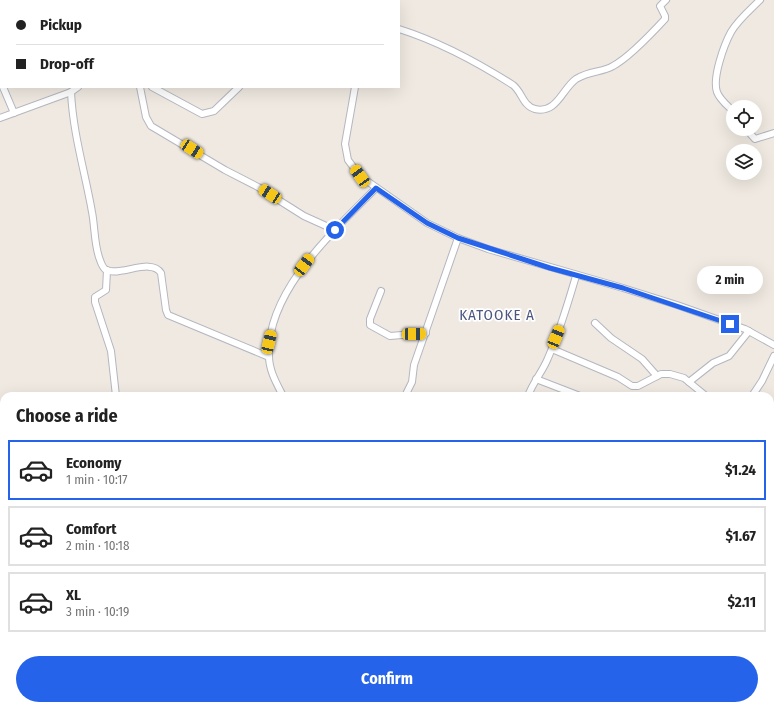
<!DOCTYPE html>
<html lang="en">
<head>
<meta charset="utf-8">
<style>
  body { margin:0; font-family:"Fira Sans Condensed",sans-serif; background:#f6f6f6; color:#222; height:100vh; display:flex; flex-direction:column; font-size:15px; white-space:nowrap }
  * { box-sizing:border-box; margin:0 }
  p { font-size:13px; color:#767676 }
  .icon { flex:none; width:22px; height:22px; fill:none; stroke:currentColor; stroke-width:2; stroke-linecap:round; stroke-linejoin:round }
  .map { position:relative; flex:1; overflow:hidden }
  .sheet { position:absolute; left:0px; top:392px; width:774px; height:318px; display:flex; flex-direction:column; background:#fff; border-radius:12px 12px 0 0; box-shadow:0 4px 16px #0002 }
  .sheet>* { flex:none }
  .hud { position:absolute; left:0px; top:0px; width:400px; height:88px; box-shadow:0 4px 16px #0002; display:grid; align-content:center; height:88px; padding:0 16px; background:#fff }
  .controls { position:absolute; left:726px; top:100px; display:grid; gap:8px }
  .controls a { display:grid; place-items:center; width:36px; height:36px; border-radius:50%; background:#fff; box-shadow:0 4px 16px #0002; font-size:20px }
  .end { position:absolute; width:18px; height:18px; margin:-9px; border:5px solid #2563eb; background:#fff; box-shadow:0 0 0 2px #fff }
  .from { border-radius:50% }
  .bubble { position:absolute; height:28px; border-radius:14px; background:#fff; box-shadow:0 4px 16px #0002; font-size:13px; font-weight:700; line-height:28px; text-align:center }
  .car { position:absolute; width:12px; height:24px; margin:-12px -6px; border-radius:5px; box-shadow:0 0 3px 1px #0007; background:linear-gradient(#f5c518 24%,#345 0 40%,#f5c518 0 76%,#345 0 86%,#f5c518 0) }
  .hud b { display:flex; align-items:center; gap:14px; height:38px; font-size:15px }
  .hud b+b { border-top:1px solid #e0e0e0 }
  .hud i { width:10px; height:10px; background:#222 }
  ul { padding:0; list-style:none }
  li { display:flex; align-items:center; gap:12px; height:60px; margin:0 8px 6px; padding:0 8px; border:2px solid #e0e0e0; border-radius:0px }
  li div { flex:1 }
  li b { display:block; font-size:15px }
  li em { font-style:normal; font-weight:700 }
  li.on { border-color:#2563eb }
  li>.icon { width:36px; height:36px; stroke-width:1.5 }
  h2 { padding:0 16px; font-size:18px; line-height:48px }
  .button { display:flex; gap:8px; margin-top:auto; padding:8px 16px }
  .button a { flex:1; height:46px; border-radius:24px; background:#2563eb; color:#fff; font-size:16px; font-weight:700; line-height:46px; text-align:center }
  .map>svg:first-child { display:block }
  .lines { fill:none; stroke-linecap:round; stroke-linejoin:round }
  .stream { stroke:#75cff0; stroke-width:2 }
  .minor-casing { stroke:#b4b7c1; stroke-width:8 }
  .minor { stroke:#fff; stroke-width:6 }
  .route { stroke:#2563eb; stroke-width:5 }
  .labels { text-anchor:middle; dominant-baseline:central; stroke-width:3.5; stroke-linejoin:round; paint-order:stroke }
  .quarter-label { font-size:15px; letter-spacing:1px; fill:#4d5680; stroke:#fff }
</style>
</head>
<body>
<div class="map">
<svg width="774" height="710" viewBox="0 0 774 710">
  <rect width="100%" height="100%" fill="#efe9e1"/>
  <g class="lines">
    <!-- stream -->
    <g class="stream">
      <path d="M 0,521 L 4,522"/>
      <path d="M 661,706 L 664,710"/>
    </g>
    <defs>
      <g id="minor">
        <path d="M 139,1 L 139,0"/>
        <path d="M 391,1 L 392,0"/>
        <path d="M 0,3 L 1,4"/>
        <path d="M 399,29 C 440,42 477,62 513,85 C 522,92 523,106 535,109 C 557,114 562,89 576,79 C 591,70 601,73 613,66 C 628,58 653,32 665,19 L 665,16 L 660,6 L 666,0"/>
        <path d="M 0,76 L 1,75"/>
        <path d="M 0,83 L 1,83"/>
        <path d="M 3,87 L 14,113"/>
        <path d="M 140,87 L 146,117 L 151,126 L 225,170 L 258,187 L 304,216 L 335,230"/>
        <path d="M 152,87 L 202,114 L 214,111 L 239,87"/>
        <path d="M 355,87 L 345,144 L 348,160 L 360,176 L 427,223 L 458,238 L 488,249 L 623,288 L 677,305 L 745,329 L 774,345"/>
        <path d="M 71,92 C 73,134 85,172 92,212 C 95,227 94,245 100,260 C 101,263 103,268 106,270 C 120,277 151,257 161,273 L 166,310 L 168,315 L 269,357"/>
        <path d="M 733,111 C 727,105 720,100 717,92 C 712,78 724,45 731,32 C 738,20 750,10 760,0"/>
        <path d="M 0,118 L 71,92 L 78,87"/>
        <path d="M 746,129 L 755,139 L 774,133"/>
        <path d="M 107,270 L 106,290 L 95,297 L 95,302 L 111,351 L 116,396"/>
        <path d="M 381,291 L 370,319 L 370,325 L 390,336 L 426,333"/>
        <path d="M 595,323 L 611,338 L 642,359 L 657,376"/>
        <path d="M 552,349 L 618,377 L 632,386 L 638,386 L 661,374 L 670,374 L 684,378 L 706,396"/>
        <path d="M 536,379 L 580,396"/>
        <path d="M 689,382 L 713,363 L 729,356 L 749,331"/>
        <path d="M 283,396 C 277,384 269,371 269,356 C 266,291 335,230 376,188"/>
        <path d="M 405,396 L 412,382 L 414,365 L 458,238"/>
        <path d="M 528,396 C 533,382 543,371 548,358 C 560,331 568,303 576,276"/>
        <path d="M 752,396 L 762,381 L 774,356"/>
        <path d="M 770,466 L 774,469"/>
        <path d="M 0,649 L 4,646"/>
        <path d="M 0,687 L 4,691"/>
        <path d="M 18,706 L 21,710"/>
        <path d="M 70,706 L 72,710"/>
        <path d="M 99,706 L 100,710"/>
        <path d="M 125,706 L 127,710"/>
        <path d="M 453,706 L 460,710"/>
        <path d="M 306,710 L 308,706"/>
        <path d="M 378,710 L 379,706"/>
        <path d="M 580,710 L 582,708"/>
      </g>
    </defs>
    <!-- minor casing -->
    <use href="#minor" class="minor-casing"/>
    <!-- minor -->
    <use href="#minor" class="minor"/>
  </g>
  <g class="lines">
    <!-- route -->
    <path class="route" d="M 335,230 L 376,188 L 427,223 L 458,238 L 550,268 L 623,288 L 730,324"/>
  </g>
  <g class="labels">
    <!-- quarter labels -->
    <g class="quarter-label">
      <text x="497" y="315">KATOOKE A</text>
    </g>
  </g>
</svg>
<div class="controls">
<a><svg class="icon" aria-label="locate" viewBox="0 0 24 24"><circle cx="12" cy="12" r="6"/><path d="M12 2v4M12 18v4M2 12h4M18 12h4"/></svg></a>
<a><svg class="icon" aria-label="layers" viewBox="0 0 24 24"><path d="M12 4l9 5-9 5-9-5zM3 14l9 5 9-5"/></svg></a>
</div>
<i class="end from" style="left:335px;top:230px"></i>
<i class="end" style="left:730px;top:324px"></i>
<div class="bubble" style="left:697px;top:266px;width:66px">2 min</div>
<i class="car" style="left:192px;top:149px;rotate:123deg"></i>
<i class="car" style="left:360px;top:176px;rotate:325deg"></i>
<i class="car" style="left:270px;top:194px;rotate:303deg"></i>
<i class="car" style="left:304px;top:265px;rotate:37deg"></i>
<i class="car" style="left:414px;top:334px;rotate:89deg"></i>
<i class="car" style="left:556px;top:337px;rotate:22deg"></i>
<i class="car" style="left:269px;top:342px;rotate:13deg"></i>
<div class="hud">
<b><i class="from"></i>Pickup</b>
<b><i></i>Drop-off</b>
</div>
<section class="sheet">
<h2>Choose a ride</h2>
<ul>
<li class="on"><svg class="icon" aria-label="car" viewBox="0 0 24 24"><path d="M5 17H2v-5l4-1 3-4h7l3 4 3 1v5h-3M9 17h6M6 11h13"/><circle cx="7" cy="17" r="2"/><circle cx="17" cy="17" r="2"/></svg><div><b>Economy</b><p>1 min · 10:17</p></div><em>$1.24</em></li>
<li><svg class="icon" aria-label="car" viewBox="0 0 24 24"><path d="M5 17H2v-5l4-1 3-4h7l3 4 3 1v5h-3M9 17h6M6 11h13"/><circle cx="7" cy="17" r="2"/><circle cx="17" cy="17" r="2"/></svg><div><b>Comfort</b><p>2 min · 10:18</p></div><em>$1.67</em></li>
<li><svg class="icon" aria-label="car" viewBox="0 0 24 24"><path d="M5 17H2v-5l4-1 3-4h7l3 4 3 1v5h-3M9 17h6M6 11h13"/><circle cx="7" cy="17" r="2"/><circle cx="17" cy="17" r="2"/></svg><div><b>XL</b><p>3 min · 10:19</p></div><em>$2.11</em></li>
</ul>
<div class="button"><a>Confirm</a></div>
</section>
</div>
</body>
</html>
